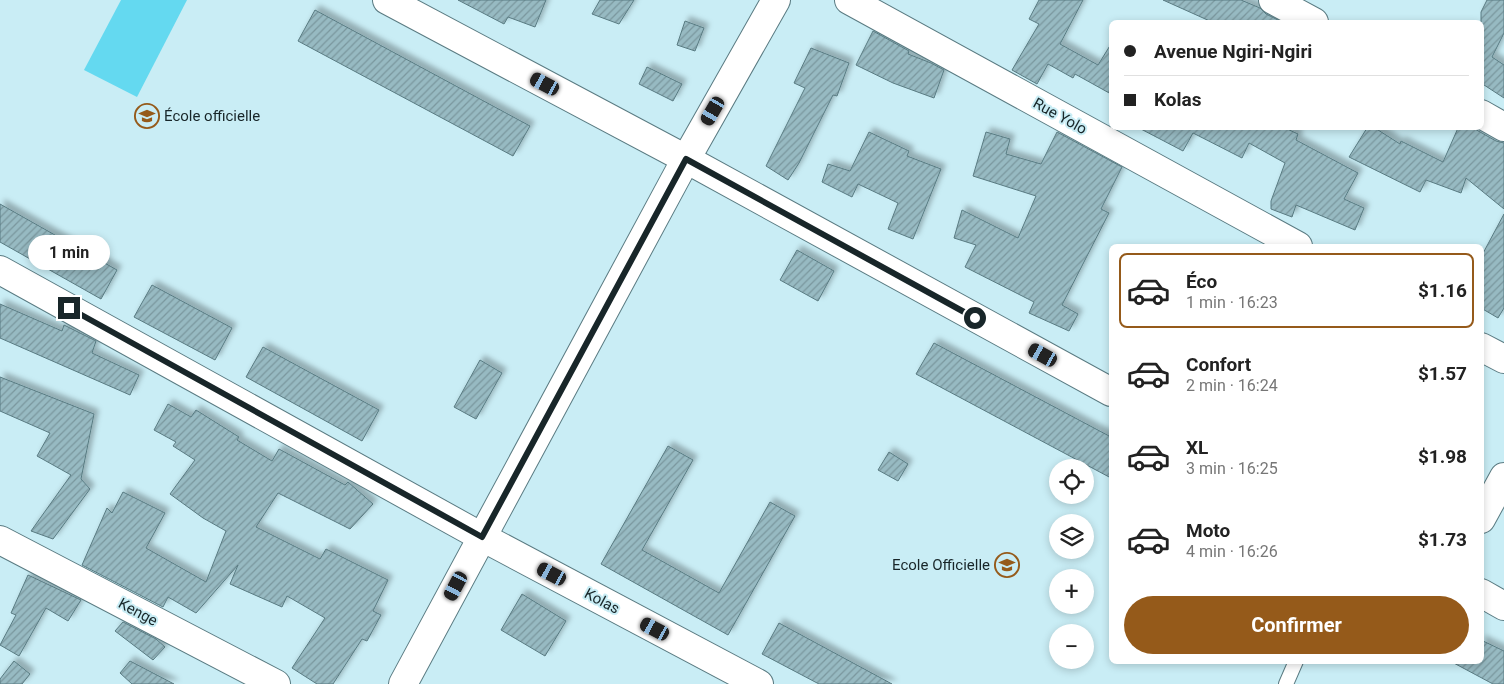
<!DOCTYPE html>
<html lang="fr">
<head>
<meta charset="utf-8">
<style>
  body { margin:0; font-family:Roboto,sans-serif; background:#f6f6f6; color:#222; height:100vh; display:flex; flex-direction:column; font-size:19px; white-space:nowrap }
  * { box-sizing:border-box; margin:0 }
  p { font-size:16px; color:#767676 }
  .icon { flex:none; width:28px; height:28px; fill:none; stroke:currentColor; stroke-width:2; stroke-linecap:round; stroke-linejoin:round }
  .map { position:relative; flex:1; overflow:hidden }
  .side { position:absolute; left:1109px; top:244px; width:375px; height:420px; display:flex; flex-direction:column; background:#fff; border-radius:8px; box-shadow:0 2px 8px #0003 }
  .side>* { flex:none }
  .banner { position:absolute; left:1109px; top:20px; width:375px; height:110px; border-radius:8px; box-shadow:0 2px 8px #0003; display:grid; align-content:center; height:110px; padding:0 15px; background:#fff }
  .controls { position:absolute; left:1049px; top:459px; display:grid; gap:10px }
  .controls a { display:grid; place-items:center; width:45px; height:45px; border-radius:50%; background:#fff; box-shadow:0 2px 8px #0003; font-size:25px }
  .end { position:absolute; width:22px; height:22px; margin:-11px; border:6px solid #182629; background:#fff; box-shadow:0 0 0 2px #fff }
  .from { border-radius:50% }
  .bubble { position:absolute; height:35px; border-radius:18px; background:#fff; box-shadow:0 2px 8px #0003; font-size:16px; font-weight:700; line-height:35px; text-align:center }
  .car { position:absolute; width:15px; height:30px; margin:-15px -8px; border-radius:6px; box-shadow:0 0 4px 1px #0007; background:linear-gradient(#222 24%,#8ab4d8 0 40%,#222 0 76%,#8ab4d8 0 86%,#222 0) }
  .banner b { display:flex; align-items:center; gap:18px; height:48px; font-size:19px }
  .banner b+b { border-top:1px solid #e0e0e0 }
  .banner i { width:12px; height:12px; background:#222 }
  ul { padding:9px 0 0; list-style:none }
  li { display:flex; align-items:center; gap:15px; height:75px; margin:0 10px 8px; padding:0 5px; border:2px solid transparent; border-radius:8px }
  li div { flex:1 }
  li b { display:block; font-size:19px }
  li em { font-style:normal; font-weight:700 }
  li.active { border-color:#955a1a }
  li>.icon { width:45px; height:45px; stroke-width:1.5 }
  .action { display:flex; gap:10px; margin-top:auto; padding:10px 15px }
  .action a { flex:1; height:58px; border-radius:30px; background:#955a1a; color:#fff; font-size:20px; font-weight:700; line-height:58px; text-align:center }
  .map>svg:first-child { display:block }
  .pitch { fill:#64d9f0 }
  .building { fill:url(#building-hatch); stroke:#597b82; filter:url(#shadow) }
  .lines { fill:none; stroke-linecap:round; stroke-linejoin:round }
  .service-casing { stroke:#5a7b82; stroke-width:16 }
  .minor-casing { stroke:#5a7b82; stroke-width:30 }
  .tertiary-casing { stroke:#5a7b82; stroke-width:30 }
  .service { stroke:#fff; stroke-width:14 }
  .minor { stroke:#fff; stroke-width:28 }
  .tertiary { stroke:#fff; stroke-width:28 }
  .route { stroke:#182629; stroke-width:6 }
  .labels { text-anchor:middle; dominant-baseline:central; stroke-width:4; stroke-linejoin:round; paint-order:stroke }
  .poi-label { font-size:15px; fill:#182629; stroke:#c9edf5; text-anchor:start }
  .street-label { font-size:15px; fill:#182629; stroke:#c9edf5 }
</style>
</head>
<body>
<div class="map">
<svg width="1504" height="684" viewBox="0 0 1504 684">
  <defs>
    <pattern id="building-hatch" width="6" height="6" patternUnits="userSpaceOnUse" patternTransform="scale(1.25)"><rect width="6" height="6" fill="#97bac2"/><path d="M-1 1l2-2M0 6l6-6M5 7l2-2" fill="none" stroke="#7a979e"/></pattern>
    <filter id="shadow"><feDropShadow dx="4.5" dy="-4.5" stdDeviation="2.5" flood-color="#0004"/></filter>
  </defs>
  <rect width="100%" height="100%" fill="#c9edf5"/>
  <!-- pitch -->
  <path class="pitch" d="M 121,0 L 187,0 L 137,97 L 84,70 Z"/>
  <!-- building -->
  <g class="building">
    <path d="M 458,0 L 546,0 L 535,27 L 508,17 L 504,24 Z"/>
    <path d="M 600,0 L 634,0 L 619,24 L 592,14 Z"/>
    <path d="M 1039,0 L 1083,0 L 1060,44 L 1098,65 L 1111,44 L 1111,94 L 1075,74 L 1073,78 L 1048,64 L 1037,84 L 1012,70 L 1039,24 L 1029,19 Z"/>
    <path d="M 1163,0 L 1241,0 L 1260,8 L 1266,14 L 1282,22 L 1212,22 Z"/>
    <path d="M 1487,0 L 1504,0 L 1504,33 L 1492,57 L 1504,65 L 1504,98 L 1481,83 L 1481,12 Z"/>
    <path d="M 315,10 L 530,126 L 513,156 L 298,41 Z"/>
    <path d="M 685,21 L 704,28 L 695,51 L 677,45 Z"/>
    <path d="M 873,31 L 909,51 L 908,54 L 931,63 L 944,70 L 934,98 L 893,83 L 856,65 Z"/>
    <path d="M 811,48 L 849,63 L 837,96 L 833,95 L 799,163 L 788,180 L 766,166 L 805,88 L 794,83 Z"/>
    <path d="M 647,67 L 682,84 L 673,101 L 639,84 Z"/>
    <path d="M 1139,128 L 1285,128 L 1298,134 L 1296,140 L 1358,173 L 1344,199 L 1364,208 L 1355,230 L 1296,205 L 1292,217 L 1271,209 L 1271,201 L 1285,163 L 1249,143 L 1242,158 L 1193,133 L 1183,151 Z"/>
    <path d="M 1367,128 L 1375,128 L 1400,144 L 1401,141 L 1443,162 L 1458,128 L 1473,128 L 1496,141 L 1504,143 L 1504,209 L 1466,178 L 1461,193 L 1426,180 L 1420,192 L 1349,157 Z"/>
    <path d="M 869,132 L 909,151 L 907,156 L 941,169 L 913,239 L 888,229 L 898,203 L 858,184 L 852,197 L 822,182 L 828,164 L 850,171 Z"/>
    <path d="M 986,132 L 1010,139 L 1006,154 L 1041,164 L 1057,132 L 1122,167 L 1101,209 L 1109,213 L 1062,305 L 1078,314 L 1069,331 L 1029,313 L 1034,302 L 965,267 L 976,245 L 954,238 L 962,210 L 1018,238 L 1036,196 L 973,176 Z"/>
    <path d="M 0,204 L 117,270 L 101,299 L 0,242 Z"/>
    <path d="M 1504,214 L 1504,308 L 1498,318 L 1481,308 L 1481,257 Z"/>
    <path d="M 797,250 L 834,271 L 818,301 L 780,280 Z"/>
    <path d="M 152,285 L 232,328 L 215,360 L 134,317 Z"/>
    <path d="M 0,304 L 62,331 L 64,325 L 96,341 L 92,353 L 139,375 L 130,395 L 0,338 Z"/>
    <path d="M 934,343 L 1111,437 L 1111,478 L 916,374 Z"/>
    <path d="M 263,347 L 379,410 L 362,441 L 246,377 Z"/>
    <path d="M 480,360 L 502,373 L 476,419 L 454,407 Z"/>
    <path d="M 0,377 L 94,414 L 81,479 L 90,489 L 53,539 L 31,531 L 71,475 L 37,456 L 50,433 L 0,411 Z"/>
    <path d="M 168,404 L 191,417 L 196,410 L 239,437 L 237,440 L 272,461 L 279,449 L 345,485 L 348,482 L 373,504 L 350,529 L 278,493 L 256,527 L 320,559 L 326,549 L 388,580 L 373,611 L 381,615 L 367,641 L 362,639 L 333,684 L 317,684 L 292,668 L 325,618 L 287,596 L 282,607 L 230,584 L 238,565 L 196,613 L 168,597 L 163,607 L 82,565 L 107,508 L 112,513 L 123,492 L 165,513 L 146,548 L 206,582 L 226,531 L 203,518 L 170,494 L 195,460 L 173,446 L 176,442 L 154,430 Z"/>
    <path d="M 668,446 L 693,460 L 642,550 L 719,593 L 770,502 L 795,516 L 728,635 L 601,564 Z"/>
    <path d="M 889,452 L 908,464 L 898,481 L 878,470 Z"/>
    <path d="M 28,575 L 81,600 L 68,621 L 46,608 L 19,656 L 0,645 L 16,615 L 11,613 Z"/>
    <path d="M 522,594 L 566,621 L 545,656 L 501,630 Z"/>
    <path d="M 123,622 L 156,639 L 165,647 L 153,660 L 115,631 Z"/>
    <path d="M 779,623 L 892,684 L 819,684 L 762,654 Z"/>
    <path d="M 1481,640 L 1504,651 L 1504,684 L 1493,684 L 1450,661 L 1481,661 Z"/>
    <path d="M 14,661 L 30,674 L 22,684 L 0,684 L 0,679 Z"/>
    <path d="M 130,661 L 174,684 L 132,684 L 120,673 Z"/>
  </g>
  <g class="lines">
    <defs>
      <path id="service" d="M 1286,684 L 1296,661"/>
      <g id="minor">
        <path d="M 849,0 L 1298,246"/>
        <path d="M 1273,0 L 1314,22"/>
        <path d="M 1481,114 L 1504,127"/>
        <path d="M 0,270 L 482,537 L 759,684"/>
        <path d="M 1481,347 L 1504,359"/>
        <path d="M 1481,519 L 1504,477"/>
        <path d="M 0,540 L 276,684"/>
        <path d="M 403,684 L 686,159"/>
      </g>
      <g id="tertiary">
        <path d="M 387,0 L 686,159 L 1111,392"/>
        <path d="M 686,159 L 776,0"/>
        <path d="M 1481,593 L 1504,606"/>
      </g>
    </defs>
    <!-- service casing -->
    <use href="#service" class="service-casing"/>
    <!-- minor casing -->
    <use href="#minor" class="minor-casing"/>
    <!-- tertiary casing -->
    <use href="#tertiary" class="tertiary-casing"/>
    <!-- service -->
    <use href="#service" class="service"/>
    <!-- minor -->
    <use href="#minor" class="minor"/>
    <!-- tertiary -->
    <use href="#tertiary" class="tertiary"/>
  </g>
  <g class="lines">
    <!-- route -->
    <path class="route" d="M 69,308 L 482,537 L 686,159 L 975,318"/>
  </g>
  <!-- icons -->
  <defs>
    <symbol id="school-ring" viewBox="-11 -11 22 22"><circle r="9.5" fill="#c9edf5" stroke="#955a1a" stroke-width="1.5"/><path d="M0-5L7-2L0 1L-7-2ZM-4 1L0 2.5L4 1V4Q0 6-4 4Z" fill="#955a1a"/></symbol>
  </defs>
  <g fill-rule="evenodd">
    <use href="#school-ring" x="133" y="102" width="28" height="28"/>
    <use href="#school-ring" x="993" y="551" width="28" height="28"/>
  </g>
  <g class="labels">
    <!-- poi labels -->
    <g class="poi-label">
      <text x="164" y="116">École officielle</text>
      <text x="990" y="565" text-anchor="end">Ecole Officielle</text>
    </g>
    <!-- street labels -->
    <g class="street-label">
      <text transform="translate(1060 116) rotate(29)">Rue Yolo</text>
      <text transform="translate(602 601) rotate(28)">Kolas</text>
      <text transform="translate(138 612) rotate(28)">Kenge</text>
    </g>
  </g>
</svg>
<div class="controls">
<a><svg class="icon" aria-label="locate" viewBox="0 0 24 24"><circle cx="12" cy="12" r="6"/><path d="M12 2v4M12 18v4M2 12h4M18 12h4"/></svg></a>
<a><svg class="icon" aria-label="layers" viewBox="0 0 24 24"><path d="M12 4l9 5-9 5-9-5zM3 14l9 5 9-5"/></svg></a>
<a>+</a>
<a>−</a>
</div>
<i class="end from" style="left:975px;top:318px"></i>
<i class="end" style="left:69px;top:308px"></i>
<div class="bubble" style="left:28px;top:235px;width:82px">1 min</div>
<i class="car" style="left:545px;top:84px;rotate:298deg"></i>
<i class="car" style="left:713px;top:111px;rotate:210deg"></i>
<i class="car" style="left:1043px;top:355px;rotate:299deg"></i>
<i class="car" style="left:552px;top:574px;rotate:298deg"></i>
<i class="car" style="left:456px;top:586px;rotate:208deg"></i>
<i class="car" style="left:655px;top:629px;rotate:298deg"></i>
<div class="banner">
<b><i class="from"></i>Avenue Ngiri-Ngiri</b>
<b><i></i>Kolas</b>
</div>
<section class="side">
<ul>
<li class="active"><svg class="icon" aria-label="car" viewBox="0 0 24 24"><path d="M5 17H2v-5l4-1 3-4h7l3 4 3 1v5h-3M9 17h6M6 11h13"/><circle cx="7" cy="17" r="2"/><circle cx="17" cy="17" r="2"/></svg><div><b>Éco</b><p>1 min · 16:23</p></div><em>$1.16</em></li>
<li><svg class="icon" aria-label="car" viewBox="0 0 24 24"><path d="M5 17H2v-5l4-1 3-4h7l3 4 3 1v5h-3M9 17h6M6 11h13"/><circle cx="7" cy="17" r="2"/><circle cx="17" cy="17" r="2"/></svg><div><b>Confort</b><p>2 min · 16:24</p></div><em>$1.57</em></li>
<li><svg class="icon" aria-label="car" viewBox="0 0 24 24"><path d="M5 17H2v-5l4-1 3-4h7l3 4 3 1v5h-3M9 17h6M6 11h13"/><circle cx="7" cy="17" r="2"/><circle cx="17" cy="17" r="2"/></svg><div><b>XL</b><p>3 min · 16:25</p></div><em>$1.98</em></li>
<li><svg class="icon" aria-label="car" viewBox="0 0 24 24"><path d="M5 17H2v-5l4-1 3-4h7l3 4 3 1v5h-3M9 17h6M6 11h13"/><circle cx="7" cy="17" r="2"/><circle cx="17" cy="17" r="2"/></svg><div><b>Moto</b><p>4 min · 16:26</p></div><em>$1.73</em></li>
</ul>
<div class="action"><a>Confirmer</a></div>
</section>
</div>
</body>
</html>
